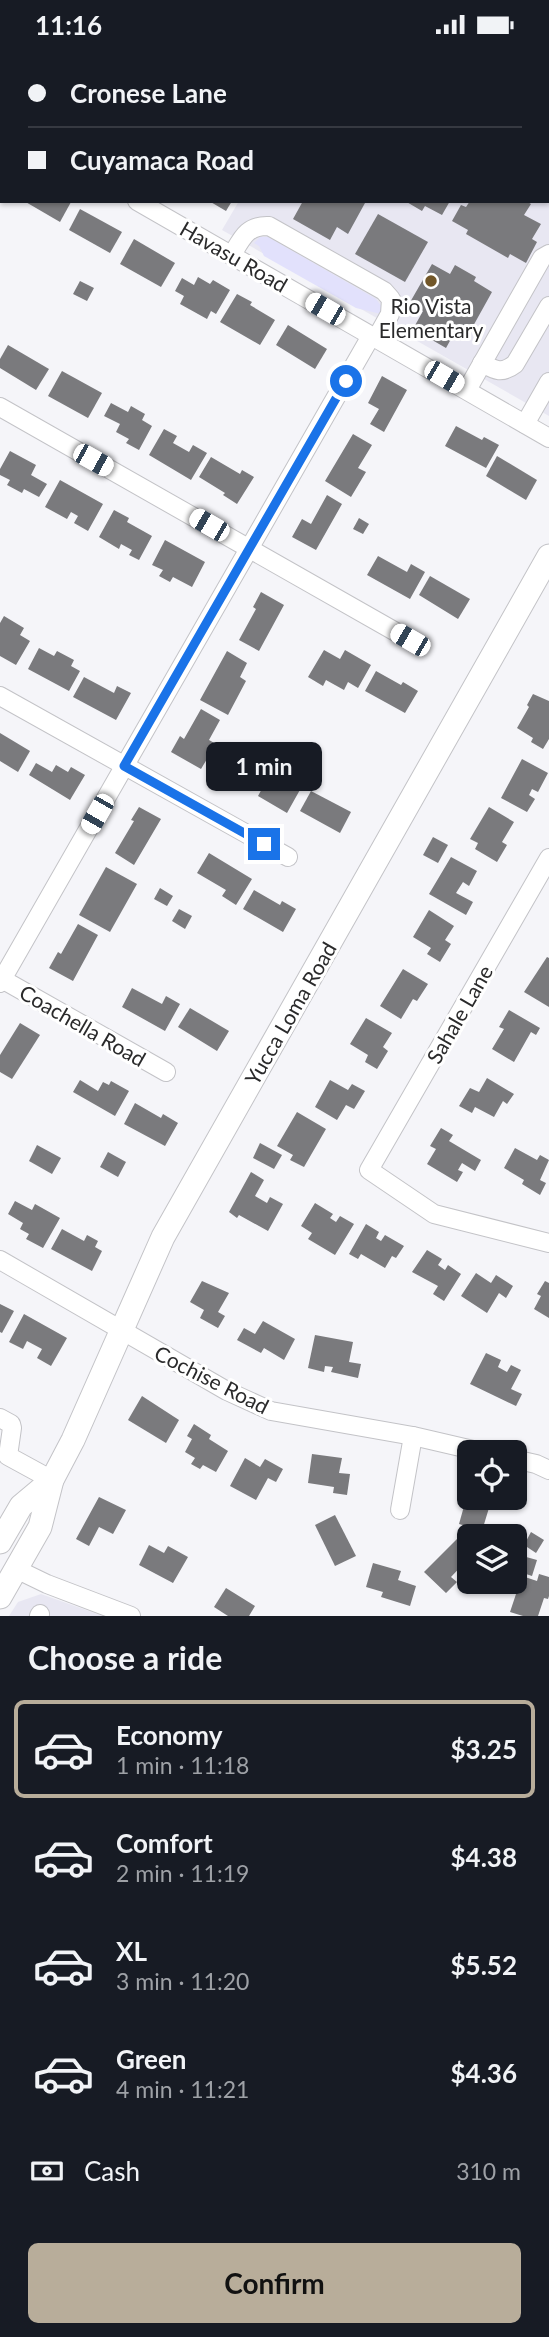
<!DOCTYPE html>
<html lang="en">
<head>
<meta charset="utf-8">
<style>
  body { margin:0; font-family:Lato,sans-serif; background:#242831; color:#f1f3f6; height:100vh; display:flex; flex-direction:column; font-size:26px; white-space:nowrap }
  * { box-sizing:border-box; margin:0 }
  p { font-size:23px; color:#9ea1a6 }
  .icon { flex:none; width:38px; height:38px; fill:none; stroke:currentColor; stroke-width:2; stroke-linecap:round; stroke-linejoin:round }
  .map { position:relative; height:1567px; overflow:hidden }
  .drawer { display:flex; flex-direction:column; background:#171b24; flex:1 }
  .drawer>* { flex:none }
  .banner { position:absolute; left:0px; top:0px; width:550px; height:154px; box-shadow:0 2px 5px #0004; display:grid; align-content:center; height:154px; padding:0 28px; background:#171b24 }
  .tools { position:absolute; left:457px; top:1391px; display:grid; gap:14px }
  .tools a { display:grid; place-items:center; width:70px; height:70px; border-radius:10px; background:#171b24; box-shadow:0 2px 5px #0004; font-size:35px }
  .end { position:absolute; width:32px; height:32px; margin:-16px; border:9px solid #1a73e8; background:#fff; box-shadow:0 0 0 4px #fff }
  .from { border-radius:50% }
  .bubble { position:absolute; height:49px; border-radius:10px; background:#171b24; box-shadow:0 2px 5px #0004; font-size:23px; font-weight:700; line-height:49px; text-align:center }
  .car { position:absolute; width:21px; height:42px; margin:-21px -10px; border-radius:9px; box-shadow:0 0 5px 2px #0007; background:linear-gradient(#fff 24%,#345 0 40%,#fff 0 76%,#345 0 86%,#fff 0) }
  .banner b { display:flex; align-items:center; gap:24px; height:66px; font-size:26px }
  .banner b+b { border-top:2px solid #363941 }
  .banner i { width:18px; height:18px; background:#f1f3f6 }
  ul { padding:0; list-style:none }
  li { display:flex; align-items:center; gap:21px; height:98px; margin:0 14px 10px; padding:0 14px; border:4px solid transparent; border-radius:10px }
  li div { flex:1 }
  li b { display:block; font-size:26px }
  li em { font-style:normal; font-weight:700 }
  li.on { border-color:#b8ad9a }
  li>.icon { width:63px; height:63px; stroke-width:1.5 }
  h2 { padding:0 28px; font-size:32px; line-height:84px }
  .pay { display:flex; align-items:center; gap:18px; height:77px; padding:0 28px; font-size:26px }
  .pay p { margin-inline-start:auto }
  .cta { display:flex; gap:14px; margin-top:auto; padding:14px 28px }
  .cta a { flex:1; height:80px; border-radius:10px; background:#b8ad9a; color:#111; font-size:28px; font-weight:700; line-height:80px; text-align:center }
  .status { display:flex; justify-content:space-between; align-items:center; height:49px; padding:0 35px; background:#171b24; direction:ltr }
  .status svg { height:19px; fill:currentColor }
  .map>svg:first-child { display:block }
  .built { fill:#e8e7f2 }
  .green { fill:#e2e1fc }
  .building { fill:#7a7a7d }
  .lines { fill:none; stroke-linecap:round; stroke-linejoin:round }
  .minor-casing { stroke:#c3c3c7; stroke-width:20 }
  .major-casing { stroke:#c3c3c7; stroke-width:25 }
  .minor { stroke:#fff; stroke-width:18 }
  .major { stroke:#fff; stroke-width:23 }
  .route { stroke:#1a73e8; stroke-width:9 }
  .poi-dot { fill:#725729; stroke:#fff; stroke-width:2.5 }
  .labels { text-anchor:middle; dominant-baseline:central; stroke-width:6; stroke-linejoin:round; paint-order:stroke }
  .street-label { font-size:21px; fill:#2a2a2b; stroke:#fff }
  .poi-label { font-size:21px; fill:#2a2a2b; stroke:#fff }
</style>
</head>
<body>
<div class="status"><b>11:16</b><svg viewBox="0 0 49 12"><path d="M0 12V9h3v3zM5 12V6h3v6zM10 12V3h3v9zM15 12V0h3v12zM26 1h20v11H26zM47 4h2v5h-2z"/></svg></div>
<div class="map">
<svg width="549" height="1567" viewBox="0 0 549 1567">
  <rect width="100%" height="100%" fill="#f5f5f9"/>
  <!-- built -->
  <g class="built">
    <path d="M 325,0 L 549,0 L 549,367 L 222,181 L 239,152 L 548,152 L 548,2 L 324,2 Z"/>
    <path d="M 41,1545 L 103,1567 L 9,1567 L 18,1553 Z"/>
  </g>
  <!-- green -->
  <path class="green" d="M 260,188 L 268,188 L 376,250 L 382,258 L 381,265 L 356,259 L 264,207 L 259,197 L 254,194 Z"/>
  <!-- building -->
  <g class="building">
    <path d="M 24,152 L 70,152 L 71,153 L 60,173 Z"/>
    <path d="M 209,152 L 232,152 L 226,162 Z"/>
    <path d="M 303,152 L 363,152 L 365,154 L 348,185 L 337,178 L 330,191 L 293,170 Z"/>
    <path d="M 405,152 L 450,152 L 442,166 L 425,157 L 422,162 Z"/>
    <path d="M 470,152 L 526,152 L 531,155 L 524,166 L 541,175 L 532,190 L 537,193 L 526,214 L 510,205 L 508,209 L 466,185 L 468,181 L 452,172 L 461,156 L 466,158 Z"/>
    <path d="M 80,160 L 122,183 L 110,204 L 69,181 Z"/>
    <path d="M 378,165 L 428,193 L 405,233 L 355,205 Z"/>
    <path d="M 134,190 L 175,214 L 161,238 L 120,215 Z"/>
    <path d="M 432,215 L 450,225 L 455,216 L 476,228 L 474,232 L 492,243 L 467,288 L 456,281 L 446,299 L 413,280 L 423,262 L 409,255 Z"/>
    <path d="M 198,228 L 210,235 L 213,231 L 230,241 L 216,265 L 211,262 L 207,270 L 180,255 L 184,247 L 175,242 L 182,229 L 194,236 Z"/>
    <path d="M 80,232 L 94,239 L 87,252 L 73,245 Z"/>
    <path d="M 237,245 L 252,253 L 250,256 L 275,271 L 260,296 L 220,273 Z"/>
    <path d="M 288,276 L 327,300 L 315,320 L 276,296 Z"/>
    <path d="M 8,296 L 49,320 L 36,341 L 0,319 L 0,310 Z"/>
    <path d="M 62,322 L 102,344 L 88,369 L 48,347 Z"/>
    <path d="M 382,327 L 407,341 L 384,383 L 370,375 L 379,360 L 368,354 Z"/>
    <path d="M 111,354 L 128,363 L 131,357 L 145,365 L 142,371 L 152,377 L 139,401 L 126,394 L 129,390 L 116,383 L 120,375 L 104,367 Z"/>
    <path d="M 456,377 L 482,391 L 484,388 L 499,396 L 486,419 L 445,397 Z"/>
    <path d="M 164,380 L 177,387 L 173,394 L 189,403 L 193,396 L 207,404 L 191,431 L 149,406 Z"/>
    <path d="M 353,385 L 372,396 L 358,419 L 366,423 L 351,448 L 325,432 Z"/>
    <path d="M 10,402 L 36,416 L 31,426 L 47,435 L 39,448 L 24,440 L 22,444 L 7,436 L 10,431 L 0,426 L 0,420 Z"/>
    <path d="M 497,407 L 537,431 L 526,451 L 486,427 Z"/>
    <path d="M 211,408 L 240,425 L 242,421 L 254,428 L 237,455 L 223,446 L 225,444 L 199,428 Z"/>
    <path d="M 60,431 L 103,455 L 88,482 L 74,474 L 78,467 L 71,463 L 67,470 L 45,458 Z"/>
    <path d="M 327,446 L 342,455 L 316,501 L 292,488 L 302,470 L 311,475 Z"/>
    <path d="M 114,461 L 129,469 L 127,473 L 152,487 L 139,511 L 129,506 L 132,501 L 121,495 L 119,500 L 99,488 Z"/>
    <path d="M 359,469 L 369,475 L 363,485 L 353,480 Z"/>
    <path d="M 165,491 L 205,513 L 192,538 L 173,528 L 170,533 L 159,527 L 163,521 L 152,516 Z"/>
    <path d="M 378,507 L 407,523 L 411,515 L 425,523 L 410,550 L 367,526 Z"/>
    <path d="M 430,527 L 470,550 L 458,570 L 419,546 Z"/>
    <path d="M 261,543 L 284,556 L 259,602 L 239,591 L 256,560 L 253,558 Z"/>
    <path d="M 4,567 L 24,579 L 20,586 L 30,592 L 16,616 L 0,607 L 0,574 Z"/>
    <path d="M 39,599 L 54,607 L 57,602 L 74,611 L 71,617 L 80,622 L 69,642 L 28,620 Z"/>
    <path d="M 324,601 L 340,610 L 345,601 L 371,616 L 358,639 L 348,633 L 344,641 L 326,631 L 323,637 L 308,628 Z"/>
    <path d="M 227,602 L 247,614 L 240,628 L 246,632 L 228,666 L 200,651 Z"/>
    <path d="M 376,622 L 401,636 L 403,633 L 418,642 L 405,664 L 365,642 Z"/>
    <path d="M 84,628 L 114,644 L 117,637 L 131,644 L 116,671 L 73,648 Z"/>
    <path d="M 533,645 L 549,652 L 549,690 L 543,700 L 531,693 L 533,689 L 517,679 L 529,658 L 527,656 Z"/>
    <path d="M 201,660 L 220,671 L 209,691 L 216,695 L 201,720 L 171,703 L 180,687 L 184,690 Z"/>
    <path d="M 0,684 L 30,702 L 18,723 L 0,712 Z"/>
    <path d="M 274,704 L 281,708 L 273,722 L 277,724 L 281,717 L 296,725 L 291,733 L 301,739 L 287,764 L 258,747 L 264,736 L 252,729 L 259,717 L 265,720 Z"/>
    <path d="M 522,710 L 548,724 L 538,743 L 532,740 L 529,746 L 535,750 L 527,763 L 501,749 Z"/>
    <path d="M 36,714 L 52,723 L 56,716 L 68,723 L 71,718 L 85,726 L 70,751 L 29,726 Z"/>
    <path d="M 311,742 L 351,763 L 340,784 L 300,762 Z"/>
    <path d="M 139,758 L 161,770 L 134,816 L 115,804 L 134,772 L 131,771 Z"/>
    <path d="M 489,758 L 514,773 L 502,793 L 507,796 L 497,813 L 475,800 L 478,794 L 470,790 Z"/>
    <path d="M 433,788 L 448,796 L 438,814 L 423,806 Z"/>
    <path d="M 209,804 L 252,830 L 236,856 L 222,847 L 226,841 L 197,824 Z"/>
    <path d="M 451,808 L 477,822 L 469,837 L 463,833 L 456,844 L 473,853 L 466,866 L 429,845 Z"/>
    <path d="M 106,818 L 137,835 L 110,883 L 79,866 Z"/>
    <path d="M 160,839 L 173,847 L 167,857 L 154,850 Z"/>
    <path d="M 254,841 L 280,856 L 282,852 L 296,860 L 283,883 L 243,860 Z"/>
    <path d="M 179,860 L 192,867 L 185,880 L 172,872 Z"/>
    <path d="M 429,861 L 454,877 L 445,891 L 451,895 L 440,913 L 427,905 L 431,899 L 413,888 Z"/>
    <path d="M 78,875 L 98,886 L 73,932 L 49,919 L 58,903 L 61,905 Z"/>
    <path d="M 547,908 L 549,909 L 549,958 L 524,943 Z"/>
    <path d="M 403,920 L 428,935 L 417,952 L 413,950 L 401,970 L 380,957 Z"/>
    <path d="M 132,939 L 162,955 L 166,947 L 180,955 L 165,982 L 122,958 Z"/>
    <path d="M 190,959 L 229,982 L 217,1002 L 178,978 Z"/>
    <path d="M 509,961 L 540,979 L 536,986 L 531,983 L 514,1013 L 492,1000 L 504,980 L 499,978 Z"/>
    <path d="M 366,969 L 392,984 L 383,998 L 388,1002 L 377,1020 L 365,1013 L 368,1006 L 350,995 Z"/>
    <path d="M 20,974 L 40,986 L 12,1030 L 0,1023 L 0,1006 Z"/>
    <path d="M 487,1029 L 514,1045 L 507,1055 L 503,1052 L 494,1068 L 475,1058 L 472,1064 L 459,1057 L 470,1039 L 479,1043 Z"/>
    <path d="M 80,1031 L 98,1042 L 103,1033 L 109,1036 L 111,1032 L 129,1042 L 115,1067 L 73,1043 Z"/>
    <path d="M 330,1031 L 348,1041 L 352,1035 L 365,1042 L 354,1060 L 346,1056 L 337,1071 L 315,1058 Z"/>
    <path d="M 135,1054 L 161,1069 L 163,1065 L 178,1074 L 165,1097 L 124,1075 Z"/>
    <path d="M 297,1063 L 326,1080 L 304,1118 L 290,1111 L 293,1106 L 277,1097 Z"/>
    <path d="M 441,1079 L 453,1086 L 449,1092 L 481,1111 L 475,1122 L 462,1114 L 458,1121 L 463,1123 L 457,1133 L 427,1115 L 436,1100 L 430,1097 Z"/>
    <path d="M 260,1094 L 282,1106 L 274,1120 L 253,1109 Z"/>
    <path d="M 37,1096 L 61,1109 L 52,1125 L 29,1112 Z"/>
    <path d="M 515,1099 L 537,1111 L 540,1106 L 549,1111 L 540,1131 L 546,1134 L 540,1146 L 522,1135 L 524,1131 L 504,1119 Z"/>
    <path d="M 108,1103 L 126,1113 L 118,1128 L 100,1118 Z"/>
    <path d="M 251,1123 L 264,1131 L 255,1147 L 267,1154 L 270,1148 L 283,1155 L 268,1182 L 239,1166 L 237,1169 L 229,1163 Z"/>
    <path d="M 15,1152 L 32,1161 L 35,1155 L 60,1169 L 43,1199 L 26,1190 L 29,1185 L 20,1180 L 23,1174 L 8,1165 Z"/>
    <path d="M 315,1154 L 333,1165 L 330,1169 L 336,1173 L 340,1167 L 354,1175 L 335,1206 L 308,1190 L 312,1184 L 301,1177 Z"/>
    <path d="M 366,1175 L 379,1183 L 376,1189 L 381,1192 L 385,1186 L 404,1197 L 396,1209 L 392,1207 L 385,1219 L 361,1205 L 358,1210 L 349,1205 Z"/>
    <path d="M 62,1180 L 84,1192 L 87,1186 L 98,1192 L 95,1198 L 102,1202 L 92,1222 L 51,1200 Z"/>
    <path d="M 427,1201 L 442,1210 L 438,1216 L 445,1221 L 448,1216 L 461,1225 L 444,1252 L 433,1245 L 438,1237 L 412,1223 Z"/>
    <path d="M 476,1224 L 491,1234 L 496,1226 L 513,1237 L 506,1249 L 499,1244 L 487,1264 L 461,1247 Z"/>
    <path d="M 202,1232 L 229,1244 L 218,1263 L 225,1267 L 218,1279 L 200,1269 L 204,1261 L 190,1253 Z"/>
    <path d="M 545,1232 L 549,1234 L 549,1269 L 534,1260 L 541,1247 L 537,1245 Z"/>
    <path d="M 0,1255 L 14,1262 L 2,1284 L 0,1283 Z"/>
    <path d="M 24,1265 L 67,1289 L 51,1317 L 37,1309 L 42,1300 L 27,1292 L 23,1300 L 9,1293 Z"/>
    <path d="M 263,1272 L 295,1290 L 284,1311 L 264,1299 L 261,1304 L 237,1291 L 244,1279 L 255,1285 Z"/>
    <path d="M 315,1286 L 353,1293 L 349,1313 L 361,1315 L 358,1329 L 331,1323 L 333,1318 L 325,1317 L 324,1323 L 308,1319 Z"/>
    <path d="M 486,1304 L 501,1311 L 498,1318 L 507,1323 L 511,1316 L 521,1321 L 511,1340 L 522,1345 L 516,1357 L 470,1335 Z"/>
    <path d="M 142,1347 L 179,1371 L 166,1394 L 128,1371 Z"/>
    <path d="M 194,1375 L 211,1386 L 209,1390 L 228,1402 L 216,1423 L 203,1416 L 200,1420 L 191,1415 L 195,1409 L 185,1403 L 192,1390 L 187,1387 Z"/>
    <path d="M 312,1405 L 342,1409 L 339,1424 L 350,1425 L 347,1446 L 333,1444 L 334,1438 L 308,1434 Z"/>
    <path d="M 245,1409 L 260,1418 L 265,1410 L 283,1420 L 276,1433 L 268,1429 L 256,1451 L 230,1437 Z"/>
    <path d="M 468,1443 L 469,1449 L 492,1449 L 482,1482 L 459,1475 Z"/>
    <path d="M 99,1448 L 126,1461 L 113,1485 L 99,1478 L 89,1497 L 76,1490 Z"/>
    <path d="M 335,1466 L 356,1507 L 335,1517 L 315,1476 Z"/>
    <path d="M 531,1483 L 544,1491 L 536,1504 L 524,1496 Z"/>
    <path d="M 458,1489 L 469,1500 L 469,1509 L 451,1528 L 457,1533 L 446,1544 L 424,1523 Z"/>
    <path d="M 149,1496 L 164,1504 L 168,1497 L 188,1508 L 173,1534 L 139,1516 Z"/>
    <path d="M 519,1506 L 537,1511 L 532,1527 L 514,1521 Z"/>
    <path d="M 373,1514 L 401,1522 L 398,1531 L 416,1537 L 410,1557 L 381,1548 L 383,1543 L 366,1538 Z"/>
    <path d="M 539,1525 L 549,1528 L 549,1547 L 548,1550 L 544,1549 L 538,1567 L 523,1567 L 510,1563 L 522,1527 L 537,1532 Z"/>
    <path d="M 226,1539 L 255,1557 L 249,1567 L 228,1567 L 214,1558 Z"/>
  </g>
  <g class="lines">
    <defs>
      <g id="minor">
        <path d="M 0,75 L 2,76"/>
        <path d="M 137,152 L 549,389"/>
        <path d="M 232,206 C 242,189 247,176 269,177 L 384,242 L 391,250 L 390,265 L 376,290"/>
        <path d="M 482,314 C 496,322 502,325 515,315 L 549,257"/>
        <path d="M 467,341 L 542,209 L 549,205"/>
        <path d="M 0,358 L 410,591"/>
        <path d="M 525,375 L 549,333"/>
        <path d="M 0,647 L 288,808"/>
        <path d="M 549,809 L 369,1121 L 434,1165 L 549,1194"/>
        <path d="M 0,929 L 166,1023"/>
        <path d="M 0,934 L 371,287"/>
        <path d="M 0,1211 L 227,1342 L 271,1362 L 413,1387 L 486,1404"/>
        <path d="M 0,1369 L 11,1375 L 12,1379 L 8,1407 L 52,1431"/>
        <path d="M 514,1410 L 536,1415 L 549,1421"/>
        <path d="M 400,1461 L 413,1387"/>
        <path d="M 16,1520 L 47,1535 L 131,1567"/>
        <path d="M 39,1567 L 40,1565"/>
      </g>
      <g id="major">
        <path d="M 0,1493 L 21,1457 L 52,1431"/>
        <path d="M 0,1548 L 40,1478 L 52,1431 L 73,1391 L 163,1188 L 549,507"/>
      </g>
    </defs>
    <!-- minor casing -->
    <use href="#minor" class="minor-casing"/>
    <!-- major casing -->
    <use href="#major" class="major-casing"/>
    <!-- minor -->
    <use href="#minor" class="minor"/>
    <!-- major -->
    <use href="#major" class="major"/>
  </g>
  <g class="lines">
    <!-- route -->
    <path class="route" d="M 264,795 L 124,717 L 346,332"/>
  </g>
  <!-- markers -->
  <circle class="poi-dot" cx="431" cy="232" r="7"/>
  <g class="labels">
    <!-- street labels -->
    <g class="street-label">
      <text transform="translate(234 207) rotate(30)">Havasu Road</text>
      <text transform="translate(290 964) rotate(-60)">Yucca Loma Road</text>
      <text transform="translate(459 965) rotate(-60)">Sahale Lane</text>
      <text transform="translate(83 976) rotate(30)">Coachella Road</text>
      <text transform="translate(212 1330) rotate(27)">Cochise Road</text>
    </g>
    <!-- poi labels -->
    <g class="poi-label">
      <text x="431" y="256">Rio Vista<tspan x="431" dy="24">Elementary</tspan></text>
    </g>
  </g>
</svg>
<div class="tools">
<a><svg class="icon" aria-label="locate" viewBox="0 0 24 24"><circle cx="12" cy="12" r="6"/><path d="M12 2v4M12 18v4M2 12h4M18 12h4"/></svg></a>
<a><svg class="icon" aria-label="layers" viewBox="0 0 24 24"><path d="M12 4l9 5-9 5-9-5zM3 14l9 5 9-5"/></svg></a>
</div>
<i class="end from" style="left:346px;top:332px"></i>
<i class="end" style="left:264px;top:795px"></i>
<div class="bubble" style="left:206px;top:693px;width:116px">1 min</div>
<i class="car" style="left:325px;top:260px;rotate:300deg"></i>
<i class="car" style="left:444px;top:328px;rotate:120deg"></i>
<i class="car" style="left:93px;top:411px;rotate:119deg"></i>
<i class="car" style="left:209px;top:476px;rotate:300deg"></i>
<i class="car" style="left:410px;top:591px;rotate:300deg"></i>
<i class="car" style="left:97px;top:765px;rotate:210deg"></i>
<div class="banner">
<b><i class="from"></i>Cronese Lane</b>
<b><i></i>Cuyamaca Road</b>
</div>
</div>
<section class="drawer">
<h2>Choose a ride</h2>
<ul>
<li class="on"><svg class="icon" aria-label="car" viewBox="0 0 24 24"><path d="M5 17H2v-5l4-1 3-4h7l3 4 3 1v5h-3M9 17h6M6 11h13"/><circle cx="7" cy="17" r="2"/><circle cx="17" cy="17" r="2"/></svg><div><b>Economy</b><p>1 min · 11:18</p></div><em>$3.25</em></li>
<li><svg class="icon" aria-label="car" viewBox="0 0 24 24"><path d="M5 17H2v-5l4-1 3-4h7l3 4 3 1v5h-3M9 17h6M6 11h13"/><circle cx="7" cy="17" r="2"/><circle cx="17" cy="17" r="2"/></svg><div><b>Comfort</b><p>2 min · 11:19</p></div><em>$4.38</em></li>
<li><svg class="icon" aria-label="car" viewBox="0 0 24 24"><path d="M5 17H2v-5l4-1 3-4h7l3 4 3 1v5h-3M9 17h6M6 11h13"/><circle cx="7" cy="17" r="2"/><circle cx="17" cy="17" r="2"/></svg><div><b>XL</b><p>3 min · 11:20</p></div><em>$5.52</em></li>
<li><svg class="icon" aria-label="car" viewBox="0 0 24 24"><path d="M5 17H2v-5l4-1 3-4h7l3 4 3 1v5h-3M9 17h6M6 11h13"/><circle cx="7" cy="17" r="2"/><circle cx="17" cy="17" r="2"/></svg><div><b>Green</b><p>4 min · 11:21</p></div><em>$4.36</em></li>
</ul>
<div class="pay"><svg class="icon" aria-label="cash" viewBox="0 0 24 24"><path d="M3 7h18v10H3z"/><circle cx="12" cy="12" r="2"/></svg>Cash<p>310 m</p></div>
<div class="cta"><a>Confirm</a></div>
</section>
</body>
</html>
